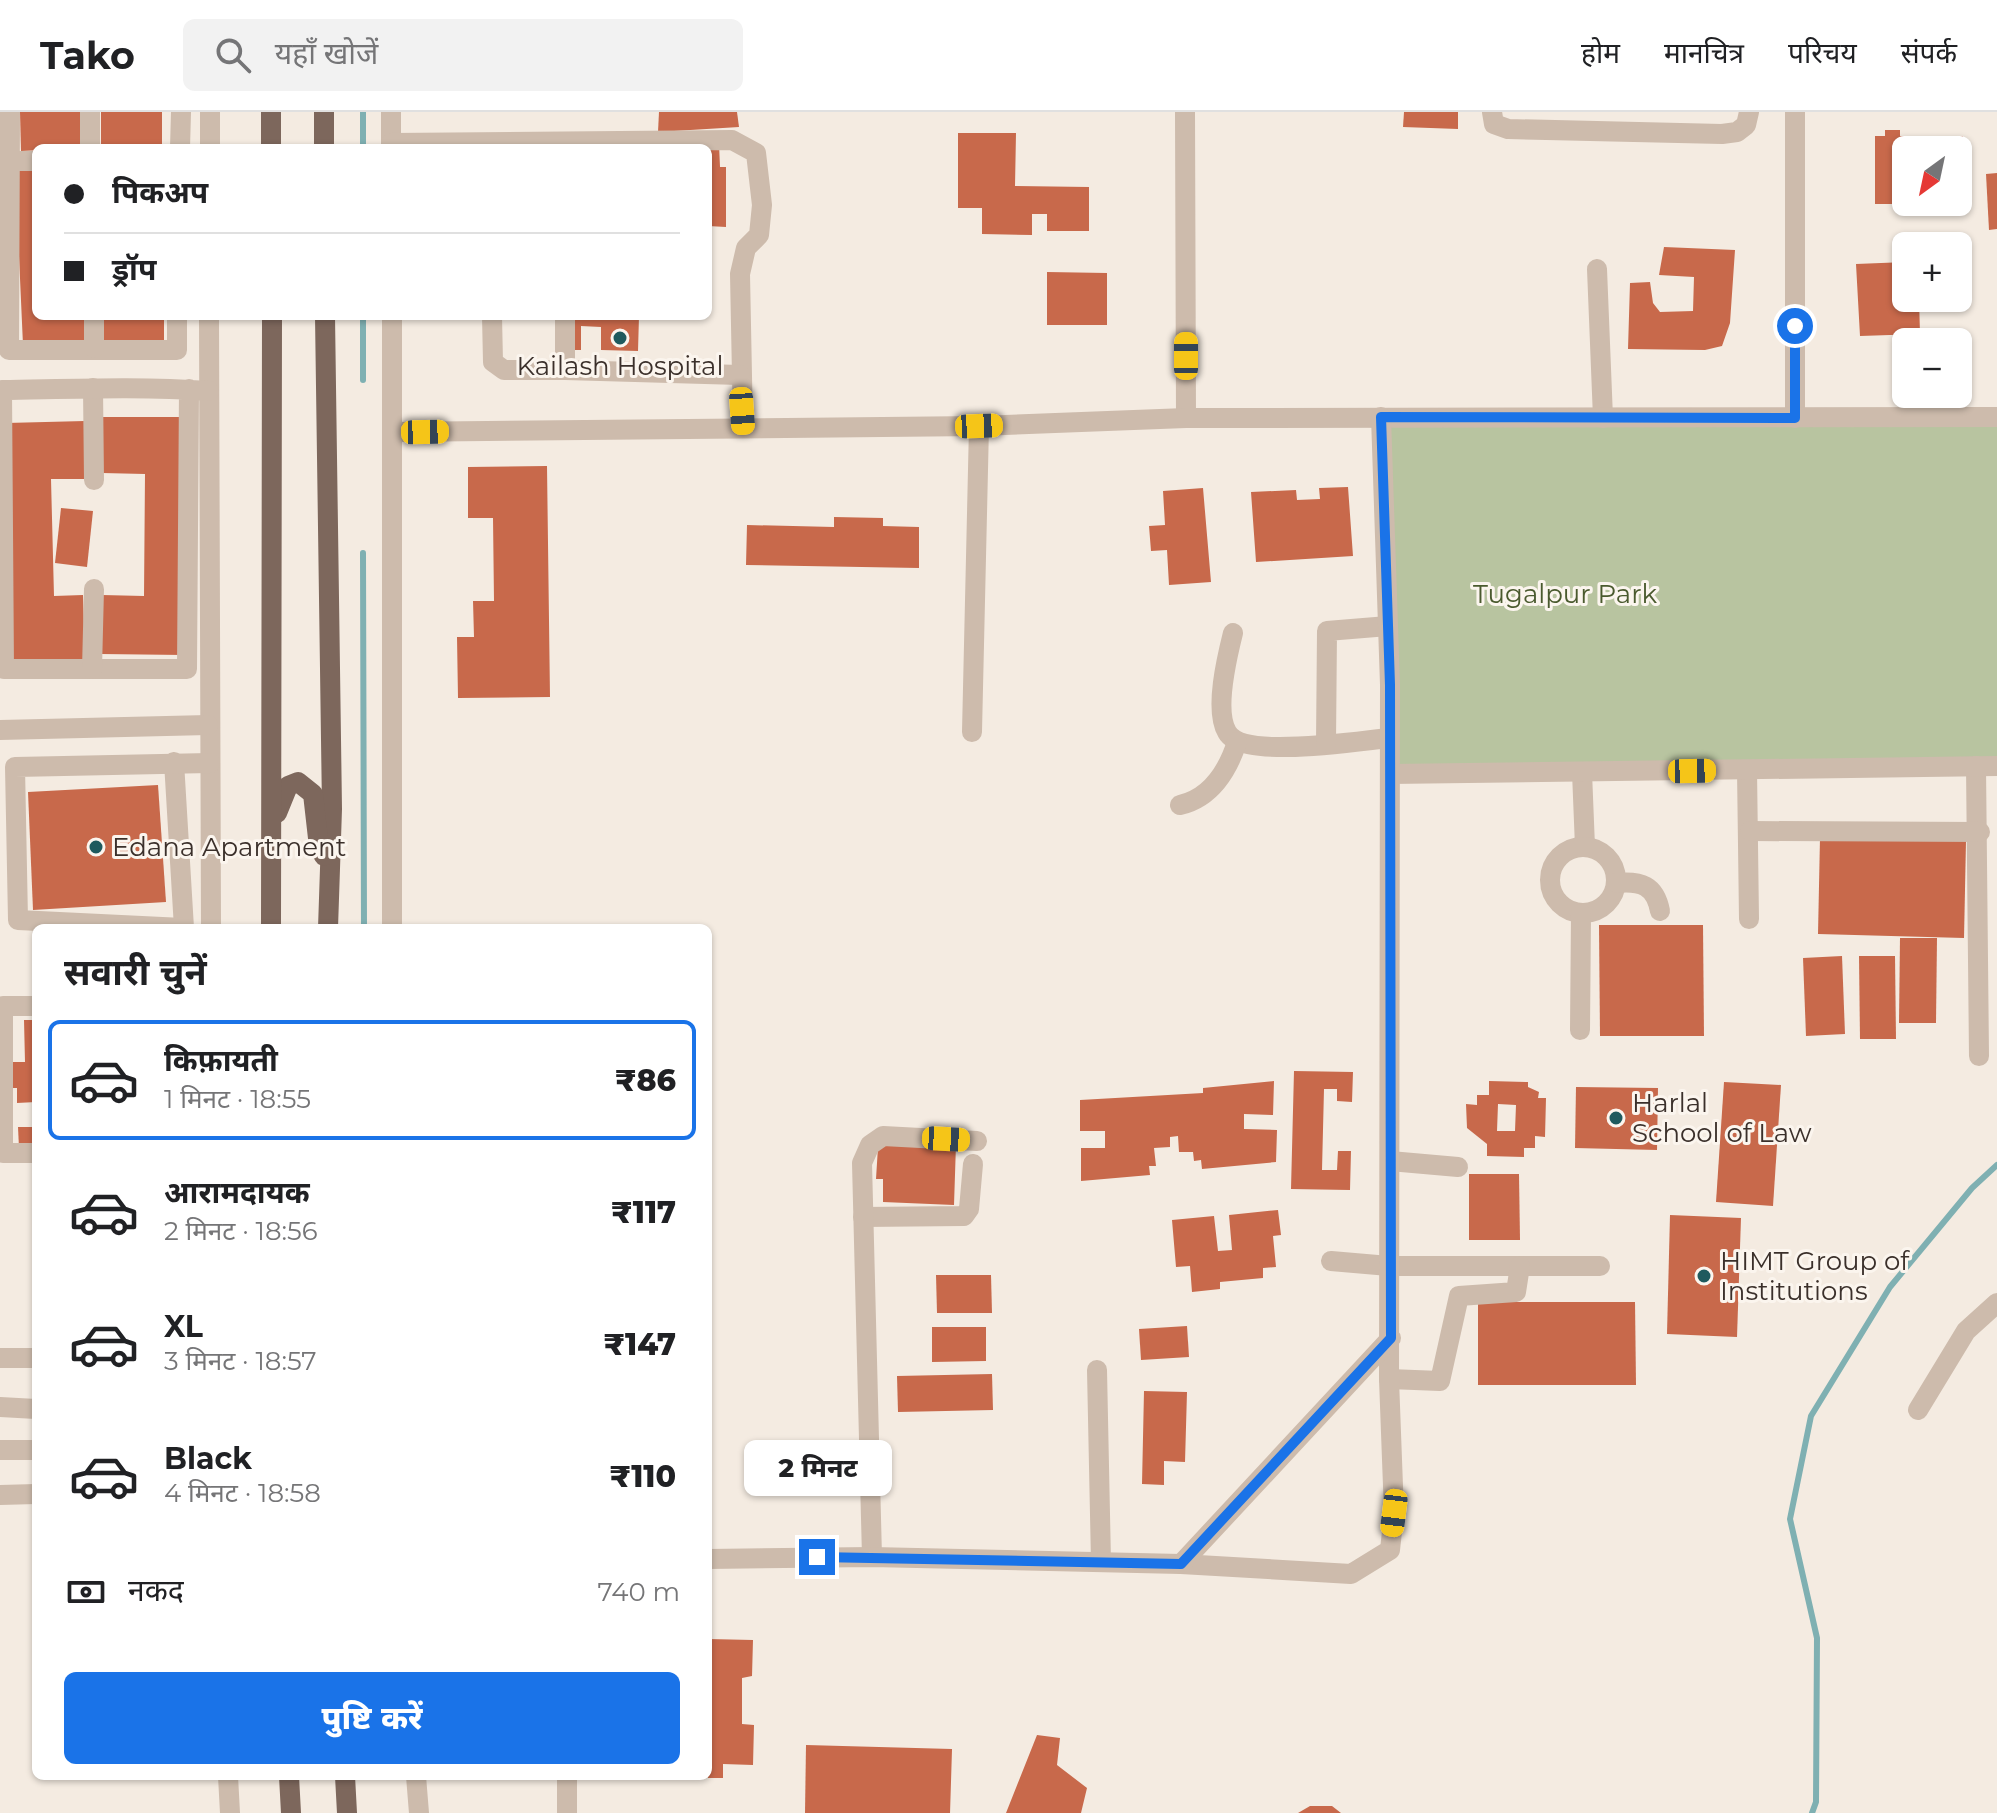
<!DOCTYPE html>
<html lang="hi">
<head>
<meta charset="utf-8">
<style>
  body { margin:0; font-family:Montserrat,"Noto Sans Devanagari",sans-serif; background:#f2f2f2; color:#202124; height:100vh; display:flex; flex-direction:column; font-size:30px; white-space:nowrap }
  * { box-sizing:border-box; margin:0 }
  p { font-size:26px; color:#757577 }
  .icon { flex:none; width:44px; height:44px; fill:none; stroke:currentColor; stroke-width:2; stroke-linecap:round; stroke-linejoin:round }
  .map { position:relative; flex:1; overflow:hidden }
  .details { position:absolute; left:32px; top:812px; width:680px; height:856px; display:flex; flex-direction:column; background:#fff; border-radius:12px; box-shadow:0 2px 6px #0004 }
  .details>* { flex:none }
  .top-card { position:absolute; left:32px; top:32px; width:680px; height:176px; border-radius:12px; box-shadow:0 2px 6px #0004; display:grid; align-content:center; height:176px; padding:0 32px; background:#fff }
  .needle { width:52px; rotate:213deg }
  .buttons { position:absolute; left:1892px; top:24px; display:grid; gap:16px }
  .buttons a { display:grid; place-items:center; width:80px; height:80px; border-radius:12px; background:#fff; box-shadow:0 2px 6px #0004; font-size:40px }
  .end { position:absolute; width:36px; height:36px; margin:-18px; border:10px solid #1a73e8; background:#fff; box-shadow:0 0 0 4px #fff }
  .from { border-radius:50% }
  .bubble { position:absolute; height:56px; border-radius:12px; background:#fff; box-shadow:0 2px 6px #0004; font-size:26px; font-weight:800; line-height:56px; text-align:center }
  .car { position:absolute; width:24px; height:48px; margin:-24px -12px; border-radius:10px; box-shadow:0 0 6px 2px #0007; background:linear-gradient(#f5c518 24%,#345 0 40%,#f5c518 0 76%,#345 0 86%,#f5c518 0) }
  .top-card b { display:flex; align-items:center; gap:28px; height:76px; font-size:30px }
  .top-card b+b { border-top:2px solid #e0e0e0 }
  .top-card i { width:20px; height:20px; background:#202124 }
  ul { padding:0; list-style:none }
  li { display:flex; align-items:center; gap:24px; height:120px; margin:0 16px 12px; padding:0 16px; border:4px solid transparent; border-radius:12px }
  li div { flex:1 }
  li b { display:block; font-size:30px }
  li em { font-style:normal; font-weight:800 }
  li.active { border-color:#1a73e8 }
  li>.icon { width:72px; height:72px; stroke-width:1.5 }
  h2 { padding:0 32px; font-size:36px; line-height:96px }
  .pay { display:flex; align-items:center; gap:20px; height:88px; padding:0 32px; font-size:30px }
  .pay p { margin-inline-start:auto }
  .button { display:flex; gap:16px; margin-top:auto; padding:16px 32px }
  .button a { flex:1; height:92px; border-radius:12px; background:#1a73e8; color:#fff; font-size:32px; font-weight:800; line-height:92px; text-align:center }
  header { display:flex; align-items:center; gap:48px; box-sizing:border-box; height:112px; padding:0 40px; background:#fff; border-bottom:2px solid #e0e0e0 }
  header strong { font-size:38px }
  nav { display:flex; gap:44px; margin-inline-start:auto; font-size:28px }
  .search { width:560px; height:72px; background:#f2f2f2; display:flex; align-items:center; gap:20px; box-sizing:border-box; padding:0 28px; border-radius:12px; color:#757577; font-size:30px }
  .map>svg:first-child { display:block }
  .green { fill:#b8c4a0 }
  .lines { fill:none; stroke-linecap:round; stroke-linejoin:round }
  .stream { stroke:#7fb0b2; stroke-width:6 }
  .building { fill:#c8694b; fill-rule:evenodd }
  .minor { stroke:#cdbbac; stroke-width:20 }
  .major { stroke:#7d675c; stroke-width:20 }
  .route { stroke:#1a73e8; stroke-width:10 }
  .poi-dot { fill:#1f5a5e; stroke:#fbf5ee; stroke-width:3 }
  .labels { text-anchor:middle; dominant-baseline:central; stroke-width:6; stroke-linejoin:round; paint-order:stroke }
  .poi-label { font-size:26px; fill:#3b302b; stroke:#fbf5ee; text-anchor:start }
  .park-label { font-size:26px; fill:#4a5a2e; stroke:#fbf5ee }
</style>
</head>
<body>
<header>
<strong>Tako</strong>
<div class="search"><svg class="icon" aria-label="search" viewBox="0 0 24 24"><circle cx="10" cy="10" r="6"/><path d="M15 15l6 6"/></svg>यहाँ खोजें</div>
<nav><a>होम</a><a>मानचित्र</a><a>परिचय</a><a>संपर्क</a></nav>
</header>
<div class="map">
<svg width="1997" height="1701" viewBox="0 0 1997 1701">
  <rect width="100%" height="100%" fill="#f4ebe1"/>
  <!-- green -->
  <path class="green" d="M 1381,305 L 1997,305 L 1997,654 L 1390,662 Z"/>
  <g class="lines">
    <!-- stream -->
    <g class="stream">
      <path d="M 363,0 L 363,36"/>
      <path d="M 363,204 L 363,268"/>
      <path d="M 363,441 L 364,816"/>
      <path d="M 1812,1701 L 1816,1690 L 1817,1526 L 1790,1407 L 1811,1304 L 1890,1175 L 1972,1076 L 1997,1053"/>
    </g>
  </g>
  <!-- building -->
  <g class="building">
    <path d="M 20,0 L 81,0 L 82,36 L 21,39 Z"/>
    <path d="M 101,0 L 162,0 L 162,33 L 101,32 Z"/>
    <path d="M 659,0 L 737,0 L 739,15 L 658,20 Z"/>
    <path d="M 1404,0 L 1458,0 L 1458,17 L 1403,15 Z"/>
    <path d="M 1885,18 L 1900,18 L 1900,24 L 1915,24 L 1915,31 L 1937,31 L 1937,24 L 1963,24 L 1963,93 L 1935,93 L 1958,90 L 1958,38 L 1906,38 L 1906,92 L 1875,92 L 1875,24 L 1885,24 Z"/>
    <path d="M 958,21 L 1016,21 L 1015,74 L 1089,75 L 1089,119 L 1047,119 L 1047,102 L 1032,102 L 1032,123 L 982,122 L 982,96 L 958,96 Z"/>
    <path d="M 719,32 L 720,55 L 726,55 L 726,115 L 708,114 L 708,36 Z"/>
    <path d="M 36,54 L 36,204 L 88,204 L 89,229 L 23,233 L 15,55 Z"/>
    <path d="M 1997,61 L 1997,117 L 1989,118 L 1986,62 Z"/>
    <path d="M 1664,135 L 1735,138 L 1730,211 L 1722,234 L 1705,238 L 1628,237 L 1630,171 L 1650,170 L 1653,191 L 1660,200 L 1693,199 L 1694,165 L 1659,163 Z"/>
    <path d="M 1906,150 L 1906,186 L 1919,186 L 1920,222 L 1860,224 L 1856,152 Z"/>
    <path d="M 1047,160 L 1107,161 L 1107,213 L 1047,213 Z"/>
    <path d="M 104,204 L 164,204 L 164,234 L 103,233 Z"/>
    <path d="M 572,204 L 639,204 L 638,239 L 601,238 L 601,215 L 581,214 L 581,238 L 572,238 Z"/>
    <path d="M 103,305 L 185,305 L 184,543 L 101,542 L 102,483 L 144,484 L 145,362 L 102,361 Z"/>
    <path d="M 85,309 L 87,367 L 51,367 L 54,484 L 83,483 L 85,548 L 11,549 L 6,311 Z"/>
    <path d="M 547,354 L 550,585 L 458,586 L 457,525 L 474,525 L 473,489 L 494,489 L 493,406 L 468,406 L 468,355 Z"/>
    <path d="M 1348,375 L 1353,444 L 1256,450 L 1251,380 L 1296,378 L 1297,388 L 1320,387 L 1319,376 Z"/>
    <path d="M 1203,376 L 1211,470 L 1169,473 L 1167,438 L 1151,439 L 1149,414 L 1165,413 L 1163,379 Z"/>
    <path d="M 61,396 L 93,399 L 87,455 L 55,451 Z"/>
    <path d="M 834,405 L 883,406 L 883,414 L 919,415 L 919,456 L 746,453 L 747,413 L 834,415 Z"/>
    <path d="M 158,673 L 166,790 L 33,798 L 28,680 Z"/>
    <path d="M 1820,726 L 1966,729 L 1964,826 L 1818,822 Z"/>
    <path d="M 1599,813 L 1703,813 L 1704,924 L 1600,924 Z"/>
    <path d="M 1900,826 L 1937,826 L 1936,911 L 1899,911 Z"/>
    <path d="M 1842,844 L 1845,922 L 1806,924 L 1803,846 Z"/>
    <path d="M 1859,844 L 1895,844 L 1896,927 L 1860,927 Z"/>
    <path d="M 24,908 L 36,908 L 36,990 L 17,991 L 17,976 L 10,976 L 10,950 L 25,950 Z"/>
    <path d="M 1294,959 L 1353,960 L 1352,990 L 1337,989 L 1337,977 L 1324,977 L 1322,1058 L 1337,1058 L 1338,1039 L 1351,1039 L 1350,1078 L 1291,1077 Z"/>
    <path d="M 1274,969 L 1273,1003 L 1244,1002 L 1244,1017 L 1277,1018 L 1276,1050 L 1202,1057 L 1201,1048 L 1194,1049 L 1193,1040 L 1179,1040 L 1178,1024 L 1170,1025 L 1170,1035 L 1154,1036 L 1156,1054 L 1149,1054 L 1150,1063 L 1081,1069 L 1081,1036 L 1105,1036 L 1105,1019 L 1080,1019 L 1080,988 L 1203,981 L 1203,976 Z"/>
    <path d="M 1489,969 L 1528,970 L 1528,975 L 1539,980 L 1538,986 L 1546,986 L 1545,1025 L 1535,1024 L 1535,1036 L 1524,1036 L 1524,1045 L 1487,1044 L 1487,1032 L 1467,1016 L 1466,992 L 1477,993 L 1477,983 L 1489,983 ZM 1498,992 L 1516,993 L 1515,1019 L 1497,1019 Z"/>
    <path d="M 1724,970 L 1781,973 L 1773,1094 L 1716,1090 Z"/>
    <path d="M 1576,975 L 1658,976 L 1657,1038 L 1575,1036 Z"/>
    <path d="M 18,1015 L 36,1015 L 36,1036 L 19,1036 Z"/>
    <path d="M 883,1029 L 956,1032 L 954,1093 L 883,1090 L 883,1067 L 876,1067 L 878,1035 Z"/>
    <path d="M 1469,1062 L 1519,1062 L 1520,1128 L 1469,1128 Z"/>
    <path d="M 1278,1098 L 1281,1123 L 1273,1124 L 1276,1155 L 1263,1156 L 1263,1166 L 1220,1170 L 1220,1177 L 1192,1180 L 1190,1154 L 1176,1155 L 1172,1108 L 1214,1104 L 1218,1139 L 1232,1138 L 1229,1103 Z"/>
    <path d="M 1670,1103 L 1741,1106 L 1737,1225 L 1667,1222 Z"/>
    <path d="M 936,1163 L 991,1163 L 992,1201 L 937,1201 Z"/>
    <path d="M 1478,1190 L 1635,1190 L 1636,1273 L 1478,1273 Z"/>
    <path d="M 1187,1214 L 1189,1245 L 1141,1248 L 1139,1217 Z"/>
    <path d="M 932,1215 L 986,1215 L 986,1249 L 932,1250 Z"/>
    <path d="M 992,1262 L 993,1298 L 898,1300 L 897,1264 Z"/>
    <path d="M 1144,1279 L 1187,1280 L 1185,1350 L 1164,1349 L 1164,1373 L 1142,1372 Z"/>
    <path d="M 708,1527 L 753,1528 L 752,1564 L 742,1566 L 742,1612 L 754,1613 L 753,1653 L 723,1652 L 723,1666 L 708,1666 Z"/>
    <path d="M 1037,1623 L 1060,1626 L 1057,1653 L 1087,1676 L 1081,1701 L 1006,1701 Z"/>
    <path d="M 806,1633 L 952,1637 L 950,1701 L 805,1701 Z"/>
    <path d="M 1310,1694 L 1332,1694 L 1341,1701 L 1298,1701 Z"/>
  </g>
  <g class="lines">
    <!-- minor -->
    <g class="minor">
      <path d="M 10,0 L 9,238 L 177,238 L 177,204"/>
      <path d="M 90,0 L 90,36"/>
      <path d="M 391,0 L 391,36"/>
      <path d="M 1185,0 L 1186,306"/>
      <path d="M 1492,0 L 1494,12 L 1508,17 L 1722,22 L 1737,20 L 1746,13 L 1749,0"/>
      <path d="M 1795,0 L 1795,306"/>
      <path d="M 391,31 L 732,28 L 756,41 L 762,93 L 759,123 L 746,136 L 740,162 L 743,315"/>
      <path d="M 180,36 L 181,0"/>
      <path d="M 210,36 L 210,0"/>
      <path d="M 0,49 L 36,49"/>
      <path d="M 1597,157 L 1603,306"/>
      <path d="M 94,204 L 94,236"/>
      <path d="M 209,204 L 211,816"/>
      <path d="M 492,204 L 493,250 L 504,258 L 565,258"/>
      <path d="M 565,204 L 565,258 L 740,263"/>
      <path d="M 93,276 L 94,368"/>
      <path d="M 189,277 L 187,557 L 4,557 L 2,278 C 71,277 140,274 209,279"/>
      <path d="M 393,320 L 979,314 L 1186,306 L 1997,305"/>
      <path d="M 1233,521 C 1227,545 1214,598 1227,620 C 1242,648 1358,629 1389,626"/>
      <path d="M 92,557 L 94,477"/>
      <path d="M 0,618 L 208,613"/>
      <path d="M 972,620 L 979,314"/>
      <path d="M 1326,631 L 1327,519 L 1388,514"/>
      <path d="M 174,650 L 184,816"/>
      <path d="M 1976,654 L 1979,944"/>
      <path d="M 1747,658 L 1749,807"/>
      <path d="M 1582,660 L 1585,735"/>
      <path d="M 1390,662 L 1997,654"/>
      <path d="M 1180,693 C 1211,686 1228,658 1237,630"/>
      <path d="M 1750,719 L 1980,720"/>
      <circle cx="1583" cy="768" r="33"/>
      <path d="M 1617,771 C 1641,769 1655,773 1660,799"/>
      <path d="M 183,816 L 18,808 L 15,655 L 210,651"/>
      <path d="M 392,816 L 392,204"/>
      <path d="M 36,894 L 3,894 L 3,1041 L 36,1041"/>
      <path d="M 1580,918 L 1581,802"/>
      <path d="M 1390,1049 L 1458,1055"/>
      <path d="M 863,1105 L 964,1104 L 969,1097 L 973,1052"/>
      <path d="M 1331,1149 L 1389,1154 L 1600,1154"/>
      <path d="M 0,1246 L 36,1246"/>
      <path d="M 1097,1258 L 1101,1450"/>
      <path d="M 1389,1267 L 1440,1269 L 1459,1184 L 1516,1180 L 1520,1154"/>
      <path d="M 0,1295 L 36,1297"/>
      <path d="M 1918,1298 L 1966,1219 L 1997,1191"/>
      <path d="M 0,1338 L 36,1338"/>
      <path d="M 0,1383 L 36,1382"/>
      <path d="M 872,1445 L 862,1051 L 870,1033 L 883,1024 L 977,1029"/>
      <path d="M 708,1447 L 872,1445 L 1181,1452 L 1351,1462 L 1390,1438 L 1394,1401 L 1389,1267 L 1390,573 L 1381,305"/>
      <path d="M 1181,1452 L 1391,1226"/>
      <path d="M 228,1664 L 230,1701"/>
      <path d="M 416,1664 L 419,1701"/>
      <path d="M 567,1664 L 567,1701"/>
    </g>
    <!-- major -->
    <g class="major">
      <path d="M 271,0 L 271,36"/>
      <path d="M 324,0 L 324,36"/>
      <path d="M 325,204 L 332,697 L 328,816"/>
      <path d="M 277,701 L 288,674 L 298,670 L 313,682 L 319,735 L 324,744"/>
      <path d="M 271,816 L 272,204"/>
      <path d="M 289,1664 L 291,1701"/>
      <path d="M 345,1664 L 347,1701"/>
    </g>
  </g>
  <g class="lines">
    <!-- route -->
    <path class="route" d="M 817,1445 L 1181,1452 L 1391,1226 L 1390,573 L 1381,305 L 1795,306 L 1795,214"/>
  </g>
  <!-- markers -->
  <g class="poi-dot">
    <circle cx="620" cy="226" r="8"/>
    <circle cx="96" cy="735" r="8"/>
    <circle cx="1616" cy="1006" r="8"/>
    <circle cx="1704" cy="1164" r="8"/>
  </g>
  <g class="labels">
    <!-- poi labels -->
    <g class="poi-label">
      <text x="620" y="254" text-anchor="middle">Kailash Hospital</text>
      <text x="112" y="735">Edana Apartment</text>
      <text x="1632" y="991">Harlal<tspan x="1632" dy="30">School of Law</tspan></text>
      <text x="1720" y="1149">HIMT Group of<tspan x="1720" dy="30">Institutions</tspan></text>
    </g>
    <!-- park labels -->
    <g class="park-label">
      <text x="1565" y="482">Tugalpur Park</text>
    </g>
  </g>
</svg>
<div class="buttons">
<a><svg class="needle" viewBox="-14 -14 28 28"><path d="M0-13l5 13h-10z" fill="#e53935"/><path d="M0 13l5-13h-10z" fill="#757577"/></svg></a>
<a>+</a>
<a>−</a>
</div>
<i class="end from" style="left:1795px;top:214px"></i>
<i class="end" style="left:817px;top:1445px"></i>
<div class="bubble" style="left:744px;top:1328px;width:148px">2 मिनट</div>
<i class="car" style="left:1186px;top:244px;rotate:0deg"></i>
<i class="car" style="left:742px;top:299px;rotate:176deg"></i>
<i class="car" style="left:979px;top:314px;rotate:88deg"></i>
<i class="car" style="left:425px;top:320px;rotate:89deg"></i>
<i class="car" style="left:1692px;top:659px;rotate:89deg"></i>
<i class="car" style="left:946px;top:1027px;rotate:93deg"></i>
<i class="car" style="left:1394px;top:1401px;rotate:187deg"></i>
<div class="top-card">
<b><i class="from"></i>पिकअप</b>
<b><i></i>ड्रॉप</b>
</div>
<section class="details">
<h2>सवारी चुनें</h2>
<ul>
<li class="active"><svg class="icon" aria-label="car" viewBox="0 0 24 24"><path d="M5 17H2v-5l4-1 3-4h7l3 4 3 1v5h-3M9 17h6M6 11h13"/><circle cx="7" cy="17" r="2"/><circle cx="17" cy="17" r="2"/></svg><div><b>किफ़ायती</b><p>1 मिनट · 18:55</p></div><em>₹86</em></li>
<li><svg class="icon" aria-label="car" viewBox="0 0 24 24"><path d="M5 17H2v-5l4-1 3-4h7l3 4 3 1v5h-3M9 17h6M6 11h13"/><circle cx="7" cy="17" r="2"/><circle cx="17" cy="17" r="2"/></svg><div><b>आरामदायक</b><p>2 मिनट · 18:56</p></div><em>₹117</em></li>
<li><svg class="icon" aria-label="car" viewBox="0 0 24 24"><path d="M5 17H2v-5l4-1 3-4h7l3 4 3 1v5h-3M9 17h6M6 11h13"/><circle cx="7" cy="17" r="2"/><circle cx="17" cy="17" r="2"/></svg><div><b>XL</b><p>3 मिनट · 18:57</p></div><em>₹147</em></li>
<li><svg class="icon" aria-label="car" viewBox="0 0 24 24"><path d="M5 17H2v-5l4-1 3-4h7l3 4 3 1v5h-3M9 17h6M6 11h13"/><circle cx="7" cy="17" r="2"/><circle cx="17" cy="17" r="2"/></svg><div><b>Black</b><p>4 मिनट · 18:58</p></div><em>₹110</em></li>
</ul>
<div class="pay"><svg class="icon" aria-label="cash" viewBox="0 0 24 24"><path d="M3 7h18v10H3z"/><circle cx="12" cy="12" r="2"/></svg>नकद<p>740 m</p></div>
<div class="button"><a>पुष्टि करें</a></div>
</section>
</div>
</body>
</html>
